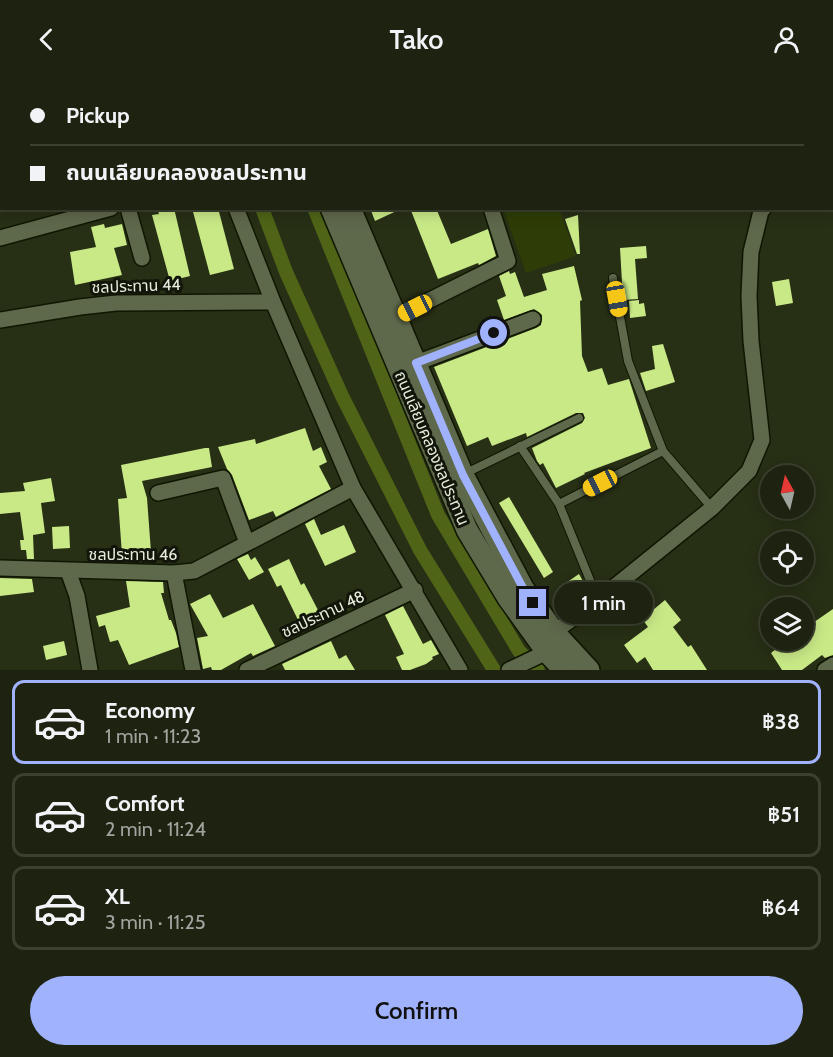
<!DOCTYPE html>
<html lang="en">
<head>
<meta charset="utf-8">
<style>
  body { margin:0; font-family:Cabin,"Noto Sans Thai",sans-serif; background:#252b19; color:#f1f3f6; height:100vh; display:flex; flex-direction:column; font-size:22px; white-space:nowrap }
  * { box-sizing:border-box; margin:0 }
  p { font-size:20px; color:#a0a49f }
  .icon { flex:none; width:33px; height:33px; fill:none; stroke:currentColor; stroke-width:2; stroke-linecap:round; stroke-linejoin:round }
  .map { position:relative; height:592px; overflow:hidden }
  .sheet { display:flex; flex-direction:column; background:#1d2310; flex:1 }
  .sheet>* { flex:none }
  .top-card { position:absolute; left:0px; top:0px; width:834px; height:132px; box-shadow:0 3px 15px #0003,0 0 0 2px #3b4030; display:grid; align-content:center; height:132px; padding:0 30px; background:#1d2310 }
  .needle { width:39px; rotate:352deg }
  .tools { position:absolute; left:760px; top:387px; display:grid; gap:12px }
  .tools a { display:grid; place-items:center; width:54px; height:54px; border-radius:50%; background:#1d2310; box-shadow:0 3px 15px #0003,0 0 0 2px #3b4030; font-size:30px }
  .end { position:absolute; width:27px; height:27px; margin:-14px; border:8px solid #a1b2fd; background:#111; box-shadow:0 0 0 3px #111 }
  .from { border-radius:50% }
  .bubble { position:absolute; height:42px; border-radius:21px; background:#1d2310; box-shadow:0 3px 15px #0003,0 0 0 2px #3b4030; font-size:20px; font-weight:600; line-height:42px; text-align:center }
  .car { position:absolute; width:18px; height:36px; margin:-18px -9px; border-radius:8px; box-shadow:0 0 4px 2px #0007; background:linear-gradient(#f5c518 24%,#345 0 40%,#f5c518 0 76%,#345 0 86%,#f5c518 0) }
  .top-card b { display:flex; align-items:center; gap:21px; height:57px; font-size:22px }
  .top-card b+b { border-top:2px solid #3b4030 }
  .top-card i { width:15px; height:15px; background:#f1f3f6 }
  ul { padding:10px 0 0; list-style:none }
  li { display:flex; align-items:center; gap:18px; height:84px; margin:0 12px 9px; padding:0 18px; border:3px solid #3b4030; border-radius:12px }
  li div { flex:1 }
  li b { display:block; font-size:22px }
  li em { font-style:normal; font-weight:600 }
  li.active { border-color:#a1b2fd }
  li>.icon { width:54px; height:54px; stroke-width:1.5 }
  .button { display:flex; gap:12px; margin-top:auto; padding:12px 30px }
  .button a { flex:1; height:69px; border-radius:36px; background:#a1b2fd; color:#111; font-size:24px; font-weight:600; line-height:69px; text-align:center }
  header { display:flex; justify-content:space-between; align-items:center; height:78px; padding:0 30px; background:#1d2310; font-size:27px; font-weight:600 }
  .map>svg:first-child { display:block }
  .pitch { fill:#2e3c07 }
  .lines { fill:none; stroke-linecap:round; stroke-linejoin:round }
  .canal { stroke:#4f6417; stroke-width:14 }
  .building { fill:#c9e987 }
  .lane-casing { stroke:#101701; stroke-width:10 }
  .street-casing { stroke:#101701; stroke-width:18 }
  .secondary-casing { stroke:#101701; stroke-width:24 }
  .lane { stroke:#5e684b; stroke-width:8 }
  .street { stroke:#5e684b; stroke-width:15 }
  .secondary { stroke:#5e684b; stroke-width:21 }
  .route { stroke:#a1b2fd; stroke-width:8 }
  .labels { text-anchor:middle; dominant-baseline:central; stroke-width:6; stroke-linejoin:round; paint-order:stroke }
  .street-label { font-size:16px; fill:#e6ecdc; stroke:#12160a }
</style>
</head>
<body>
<header><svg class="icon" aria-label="back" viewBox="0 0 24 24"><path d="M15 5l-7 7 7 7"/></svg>Tako<svg class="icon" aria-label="person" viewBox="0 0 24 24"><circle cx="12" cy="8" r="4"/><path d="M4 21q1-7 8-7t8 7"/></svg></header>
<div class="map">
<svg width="833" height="592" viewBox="0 0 833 592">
  <rect width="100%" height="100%" fill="#272f15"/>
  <!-- pitch -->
  <path class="pitch" d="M 503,131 L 559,131 L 576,178 L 526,195 Z"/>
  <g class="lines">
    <!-- canal -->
    <g class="canal">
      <path d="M 213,0 L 213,2"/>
      <path d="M 261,0 L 262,2"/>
      <path d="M 262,130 L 286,194 L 342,318 L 420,472 L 494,592"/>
      <path d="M 314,130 L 438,437 L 519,573 L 538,592"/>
    </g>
  </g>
  <!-- building -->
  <g class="building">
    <path d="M 157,130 L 174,130 L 190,198 L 170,203 L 152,137 L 159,136 Z"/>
    <path d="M 192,130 L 218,130 L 234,191 L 210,197 Z"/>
    <path d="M 370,130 L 403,130 L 375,143 Z"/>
    <path d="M 410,130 L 436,130 L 451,166 L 488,151 L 496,178 L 479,187 L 478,185 L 438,201 Z"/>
    <path d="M 578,137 L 580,176 L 577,176 L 565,141 Z"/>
    <path d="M 104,146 L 105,150 L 122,146 L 127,167 L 114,170 L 122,197 L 75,207 L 70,174 L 96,169 L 91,149 Z"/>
    <path d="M 646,168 L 647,180 L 635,181 L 638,221 L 623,222 L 620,170 Z"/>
    <path d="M 574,188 L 582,222 L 580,223 L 582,278 L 588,294 L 602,290 L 608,307 L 629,301 L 651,370 L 584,395 L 585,396 L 556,410 L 543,385 L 540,387 L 537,383 L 532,370 L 582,345 L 585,340 L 583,335 L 576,335 L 527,359 L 526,355 L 492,368 L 488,359 L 467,368 L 434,289 L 536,250 L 541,247 L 542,237 L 534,231 L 504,242 L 497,222 L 506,218 L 499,198 L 509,193 L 510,196 L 515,194 L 524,219 L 547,212 L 542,196 Z"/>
    <path d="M 789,201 L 793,225 L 776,228 L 772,204 Z"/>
    <path d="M 639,222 L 639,226 L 644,225 L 646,238 L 630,240 L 629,223 Z"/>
    <path d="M 663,266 L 675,304 L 646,313 L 640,295 L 655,291 L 652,268 Z"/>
    <path d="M 305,350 L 313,373 L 321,369 L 327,384 L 319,388 L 331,411 L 276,439 L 273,433 L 249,442 L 232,397 L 227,391 L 218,369 L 255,361 L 256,366 Z"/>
    <path d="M 205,370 L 209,370 L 212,389 L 142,403 L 147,420 L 151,474 L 144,475 L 144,484 L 130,484 L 130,476 L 122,477 L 118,421 L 127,420 L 121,387 Z"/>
    <path d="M 51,400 L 55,423 L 41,425 L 45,455 L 33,457 L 34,481 L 27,481 L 26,472 L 21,472 L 20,462 L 24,462 L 20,434 L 0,436 L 0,415 L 25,413 L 23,405 Z"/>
    <path d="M 509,419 L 553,494 L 544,500 L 499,425 Z"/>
    <path d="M 314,441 L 321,457 L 344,447 L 356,474 L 325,488 L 305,446 Z"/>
    <path d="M 69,448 L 70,470 L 53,471 L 52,449 Z"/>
    <path d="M 248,476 L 251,482 L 255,479 L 264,494 L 249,502 L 237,481 Z"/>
    <path d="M 289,481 L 301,507 L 304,505 L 320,536 L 309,542 L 307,538 L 298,542 L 281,507 L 277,509 L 268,491 Z"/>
    <path d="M 579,496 L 585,507 L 570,516 L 563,507 Z"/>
    <path d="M 0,500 L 32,501 L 34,514 L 0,518 Z"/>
    <path d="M 126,503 L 163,504 L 164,515 L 161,515 L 169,542 L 171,542 L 176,555 L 179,569 L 129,587 L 118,562 L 110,564 L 105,547 L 99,549 L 96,538 L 130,529 Z"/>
    <path d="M 637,507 L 653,532 L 665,522 L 681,542 L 673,549 L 688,569 L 691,567 L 707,592 L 653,592 L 645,579 L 637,585 L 624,567 L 648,549 L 640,538 L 642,536 L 627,513 Z"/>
    <path d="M 210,516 L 223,540 L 253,526 L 275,568 L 253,578 L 251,575 L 221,592 L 212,592 L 211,589 L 203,591 L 197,560 L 208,558 L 190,526 Z"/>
    <path d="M 403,528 L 423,566 L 431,562 L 439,576 L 432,579 L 433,581 L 426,586 L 410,592 L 402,592 L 396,579 L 404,576 L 385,537 Z"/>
    <path d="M 833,531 L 833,577 L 825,580 L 822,577 L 802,592 L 782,592 L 771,575 L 787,562 L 804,562 L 804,551 Z"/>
    <path d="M 64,563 L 67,577 L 46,582 L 43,568 Z"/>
    <path d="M 331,563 L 339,581 L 346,577 L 355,592 L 285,592 L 282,586 Z"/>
  </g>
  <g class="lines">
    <defs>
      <g id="lane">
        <path d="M 613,200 L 628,283 L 663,373 L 712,430"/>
        <path d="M 520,368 L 559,426 L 598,522"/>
        <path d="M 464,396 L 579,340"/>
        <path d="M 559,426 L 663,373"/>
      </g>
      <g id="street">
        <path d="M 31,0 L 32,2"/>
        <path d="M 186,0 L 187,2"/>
        <path d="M 449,0 L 449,2"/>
        <path d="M 538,0 L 539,2"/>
        <path d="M 58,2 L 62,0"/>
        <path d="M 139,2 L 142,0"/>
        <path d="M 825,2 L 825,0"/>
        <path d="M 0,56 L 2,56"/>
        <path d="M 128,130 L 142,180"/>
        <path d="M 236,130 L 273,224 L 353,410 L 460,592"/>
        <path d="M 0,160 L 111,130"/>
        <path d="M 396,239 L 508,183 L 491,130"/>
        <path d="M 0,242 L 80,229 L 116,225 L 273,224"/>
        <path d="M 416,285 L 533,241"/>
        <path d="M 158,415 L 223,400 L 247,465"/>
        <path d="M 0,490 L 174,495 L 194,493 L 353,410"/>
        <path d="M 68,493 L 77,518 L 90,592"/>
        <path d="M 174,495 L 193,592"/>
        <path d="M 554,554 L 598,522 L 712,430 L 749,393 L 762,362 L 751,263 L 749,218 L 751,174 L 761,133 L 764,130"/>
        <path d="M 247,592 L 415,512"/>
        <path d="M 509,592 L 547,574"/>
        <path d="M 825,592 L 833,587"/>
      </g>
      <g id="secondary">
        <path d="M 278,0 L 278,2"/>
        <path d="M 297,0 L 298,2"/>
        <path d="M 331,130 L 467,452 L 508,520 L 547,574 L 564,592"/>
        <path d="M 350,130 L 463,397 L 523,510 L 554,554 L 589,592"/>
      </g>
    </defs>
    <!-- lane casing -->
    <use href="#lane" class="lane-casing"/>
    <!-- street casing -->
    <use href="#street" class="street-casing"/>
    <!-- secondary casing -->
    <use href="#secondary" class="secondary-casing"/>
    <!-- lane -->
    <use href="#lane" class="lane"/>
    <!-- street -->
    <use href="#street" class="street"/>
    <!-- secondary -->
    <use href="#secondary" class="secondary"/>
  </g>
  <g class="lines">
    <!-- route -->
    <path class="route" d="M 494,255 L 416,285 L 463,397 L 523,510 L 533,525"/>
  </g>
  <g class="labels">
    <!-- street labels -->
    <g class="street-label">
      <text transform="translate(136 208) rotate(-2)">ชลประทาน 44</text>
      <text transform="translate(432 370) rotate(67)">ถนนเลียบคลองชลประทาน</text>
      <text x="133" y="476">ชลประทาน 46</text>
      <text transform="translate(323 536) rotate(-25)">ชลประทาน 48</text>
    </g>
  </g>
</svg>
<div class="tools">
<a><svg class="needle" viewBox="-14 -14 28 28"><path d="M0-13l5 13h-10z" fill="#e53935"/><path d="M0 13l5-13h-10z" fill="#a0a49f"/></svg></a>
<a><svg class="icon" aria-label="locate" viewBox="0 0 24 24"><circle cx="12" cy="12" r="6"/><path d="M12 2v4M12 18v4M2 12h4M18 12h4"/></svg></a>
<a><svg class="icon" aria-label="layers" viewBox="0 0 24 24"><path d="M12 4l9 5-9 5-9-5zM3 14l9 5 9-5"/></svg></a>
</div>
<i class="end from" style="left:494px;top:255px"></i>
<i class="end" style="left:533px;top:525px"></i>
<div class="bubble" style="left:554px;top:504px;width:99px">1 min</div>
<i class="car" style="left:617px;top:221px;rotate:170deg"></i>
<i class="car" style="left:415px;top:230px;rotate:243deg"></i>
<i class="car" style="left:600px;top:405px;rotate:243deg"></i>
<div class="top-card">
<b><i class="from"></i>Pickup</b>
<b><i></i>ถนนเลียบคลองชลประทาน</b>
</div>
</div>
<section class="sheet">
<ul>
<li class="active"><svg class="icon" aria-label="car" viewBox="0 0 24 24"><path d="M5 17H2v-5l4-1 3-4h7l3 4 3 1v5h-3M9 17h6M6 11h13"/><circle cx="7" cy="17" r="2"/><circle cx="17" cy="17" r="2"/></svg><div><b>Economy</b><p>1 min · 11:23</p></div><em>฿38</em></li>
<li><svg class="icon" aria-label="car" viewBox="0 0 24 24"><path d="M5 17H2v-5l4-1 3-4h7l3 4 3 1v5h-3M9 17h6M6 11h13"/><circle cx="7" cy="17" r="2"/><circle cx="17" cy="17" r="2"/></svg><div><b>Comfort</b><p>2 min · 11:24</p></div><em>฿51</em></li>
<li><svg class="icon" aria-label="car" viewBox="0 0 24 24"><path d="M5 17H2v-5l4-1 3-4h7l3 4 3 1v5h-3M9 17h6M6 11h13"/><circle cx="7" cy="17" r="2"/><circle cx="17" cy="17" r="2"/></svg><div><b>XL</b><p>3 min · 11:25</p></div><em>฿64</em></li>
</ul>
<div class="button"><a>Confirm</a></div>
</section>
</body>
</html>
